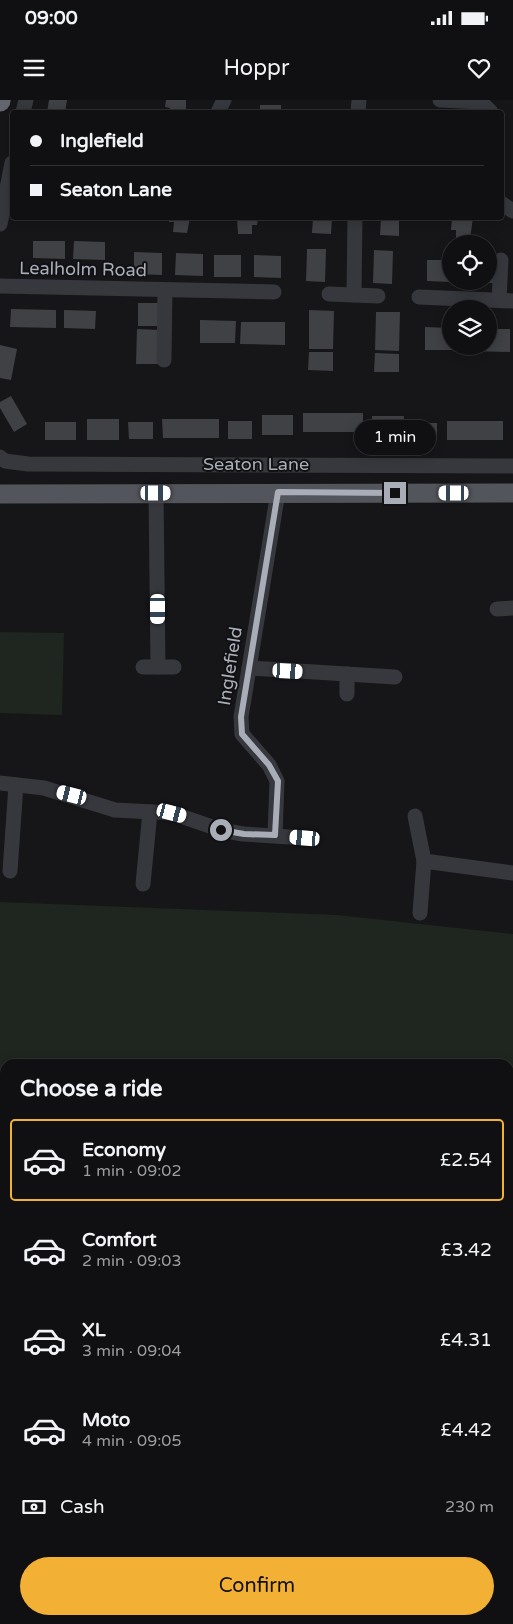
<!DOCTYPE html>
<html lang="en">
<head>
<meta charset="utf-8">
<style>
  body { margin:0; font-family:"Varela Round",sans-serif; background:#1e1e20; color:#f1f3f6; height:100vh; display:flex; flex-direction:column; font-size:19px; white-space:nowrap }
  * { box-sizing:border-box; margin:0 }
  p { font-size:16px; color:#9c9d9f }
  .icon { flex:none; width:28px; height:28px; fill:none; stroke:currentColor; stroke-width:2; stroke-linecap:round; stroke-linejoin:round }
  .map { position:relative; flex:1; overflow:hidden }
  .drawer { position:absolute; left:0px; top:959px; width:514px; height:566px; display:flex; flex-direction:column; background:#101012; border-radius:15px 15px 0 0; box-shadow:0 2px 12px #0003,0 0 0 1px #303032 }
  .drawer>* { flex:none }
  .top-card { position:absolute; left:10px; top:10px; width:494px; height:110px; border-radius:5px; box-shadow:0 2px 12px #0003,0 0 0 1px #303032; display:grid; align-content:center; height:110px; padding:0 20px; background:#101012 }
  .buttons { position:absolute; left:442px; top:135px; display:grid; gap:10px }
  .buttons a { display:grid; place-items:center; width:55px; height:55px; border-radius:50%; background:#101012; box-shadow:0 2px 12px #0003,0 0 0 1px #303032; font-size:25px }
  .end { position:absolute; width:22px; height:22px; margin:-11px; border:6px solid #a8adb8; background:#111; box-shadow:0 0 0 2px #111 }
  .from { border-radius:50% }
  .bubble { position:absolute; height:35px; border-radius:18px; background:#101012; box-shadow:0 2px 12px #0003,0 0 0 1px #303032; font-size:16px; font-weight:600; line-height:35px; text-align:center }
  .car { position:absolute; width:15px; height:30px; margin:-15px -8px; border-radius:6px; box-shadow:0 0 4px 1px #0007; background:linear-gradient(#fff 24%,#345 0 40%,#fff 0 76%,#345 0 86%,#fff 0) }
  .top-card b { display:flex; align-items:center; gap:18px; height:48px; font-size:19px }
  .top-card b+b { border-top:1px solid #303032 }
  .top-card i { width:12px; height:12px; background:#f1f3f6 }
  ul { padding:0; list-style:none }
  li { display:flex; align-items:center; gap:15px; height:82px; margin:0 10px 8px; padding:0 10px; border:2px solid transparent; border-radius:5px }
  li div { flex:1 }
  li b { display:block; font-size:19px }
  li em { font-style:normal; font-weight:600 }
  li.selected { border-color:#f2b134 }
  li>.icon { width:45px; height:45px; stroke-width:1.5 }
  h2 { padding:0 20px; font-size:22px; line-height:60px }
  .pay { display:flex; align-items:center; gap:12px; height:55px; padding:0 20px; font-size:19px }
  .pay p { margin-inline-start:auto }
  .button { display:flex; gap:10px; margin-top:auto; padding:10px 20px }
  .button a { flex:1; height:58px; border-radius:30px; background:#f2b134; color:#111; font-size:20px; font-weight:600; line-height:58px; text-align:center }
  .status { display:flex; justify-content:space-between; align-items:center; height:35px; padding:0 25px; background:#101012; direction:ltr }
  .status svg { height:14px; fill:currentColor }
  header { display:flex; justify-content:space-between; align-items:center; height:65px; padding:0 20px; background:#101012; font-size:22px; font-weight:600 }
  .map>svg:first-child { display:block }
  .built { fill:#222225 }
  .green { fill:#1e261f }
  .building { fill:#404145 }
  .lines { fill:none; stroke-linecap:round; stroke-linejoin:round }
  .minor { stroke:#37383d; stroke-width:15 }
  .major { stroke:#53555c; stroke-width:19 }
  .highway { stroke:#63666e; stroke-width:21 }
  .route { stroke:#a8adb8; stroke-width:6 }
  .labels { text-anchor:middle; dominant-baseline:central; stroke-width:4; stroke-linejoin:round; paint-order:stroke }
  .street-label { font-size:18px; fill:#a8adb8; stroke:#111113 }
</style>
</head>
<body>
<div class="status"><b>09:00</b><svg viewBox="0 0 49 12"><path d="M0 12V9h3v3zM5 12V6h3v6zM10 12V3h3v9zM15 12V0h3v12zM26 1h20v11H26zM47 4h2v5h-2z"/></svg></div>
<header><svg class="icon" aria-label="menu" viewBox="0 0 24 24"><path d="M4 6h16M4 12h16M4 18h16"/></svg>Hoppr<svg class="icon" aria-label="heart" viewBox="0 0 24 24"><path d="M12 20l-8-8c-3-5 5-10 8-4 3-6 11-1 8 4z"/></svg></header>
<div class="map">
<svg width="513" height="1524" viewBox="0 0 513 1524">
  <rect width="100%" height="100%" fill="#161618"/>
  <!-- built -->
  <path class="built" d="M 509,1415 L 513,1415 L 513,1524 L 0,1524 L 0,1493 L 5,1491 L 5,1520 L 509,1520 Z"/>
  <!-- green -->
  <g class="green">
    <path d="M 0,532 L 64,533 L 62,615 L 0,613 Z"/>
    <path d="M 0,802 L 337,815 L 513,834 L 513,1395 L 509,1396 L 509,964 L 5,964 L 5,1491 L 0,1493 Z"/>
  </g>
  <!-- building -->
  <g class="building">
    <path d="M 49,0 L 67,0 L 65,12 L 47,12 Z"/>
    <path d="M 166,0 L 186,0 L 186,12 L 169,12 L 170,8 L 165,7 Z"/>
    <path d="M 260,5 L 281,5 L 281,10 L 301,10 L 301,12 L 260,12 Z"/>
    <rect x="401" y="10" width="20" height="2"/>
    <path d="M 169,118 L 190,118 L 187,133 L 173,132 L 174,122 L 169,122 Z"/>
    <path d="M 237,118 L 258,118 L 257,125 L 252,125 L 252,134 L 238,134 Z"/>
    <path d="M 313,118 L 332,118 L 331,134 L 312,133 Z"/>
    <path d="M 381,118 L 399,118 L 399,136 L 380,135 Z"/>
    <path d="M 452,118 L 473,118 L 470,139 L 456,139 L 456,130 L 451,130 Z"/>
    <path d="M 33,141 L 65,141 L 65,159 L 33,158 Z"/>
    <path d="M 74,141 L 105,142 L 105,160 L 73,159 Z"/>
    <path d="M 307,149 L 326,149 L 325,182 L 306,181 Z"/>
    <path d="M 374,150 L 393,151 L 392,184 L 373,183 Z"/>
    <path d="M 134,152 L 162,153 L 162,175 L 134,174 Z"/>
    <path d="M 176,153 L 203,154 L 203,176 L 175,175 Z"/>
    <rect x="214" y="155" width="27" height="22"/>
    <path d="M 254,155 L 281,156 L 281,178 L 254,177 Z"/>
    <path d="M 427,160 L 451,160 L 451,182 L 427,181 Z"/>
    <path d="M 489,161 L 494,161 L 493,183 L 489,183 Z"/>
    <path d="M 138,203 L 162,203 L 161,226 L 138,226 Z"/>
    <path d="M 11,209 L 56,210 L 56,228 L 10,227 Z"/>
    <path d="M 64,210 L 96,211 L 95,229 L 64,228 Z"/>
    <path d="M 309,210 L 334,211 L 333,249 L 309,249 Z"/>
    <path d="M 376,212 L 400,212 L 399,251 L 375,250 Z"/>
    <path d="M 200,220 L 236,221 L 235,243 L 200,243 Z"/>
    <path d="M 241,222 L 285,222 L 285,245 L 240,244 Z"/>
    <path d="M 425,227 L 451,228 L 451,246 L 460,246 L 460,250 L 425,250 Z"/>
    <path d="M 137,229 L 160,230 L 159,264 L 136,264 Z"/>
    <path d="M 489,229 L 510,229 L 510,252 L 465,251 L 465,246 L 489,246 Z"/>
    <path d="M 0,245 L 17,249 L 11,280 L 0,278 Z"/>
    <path d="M 309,252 L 333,252 L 333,271 L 308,270 Z"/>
    <path d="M 375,253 L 399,254 L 399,272 L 374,272 Z"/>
    <path d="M 11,296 L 27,324 L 14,332 L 0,308 L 0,302 Z"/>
    <rect x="303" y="313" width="60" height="19"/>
    <rect x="262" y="315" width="31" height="20"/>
    <path d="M 372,316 L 404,316 L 403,337 L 372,337 Z"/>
    <rect x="87" y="319" width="32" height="21"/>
    <path d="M 162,319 L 219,319 L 219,338 L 163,338 Z"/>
    <rect x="228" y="321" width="24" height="18"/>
    <rect x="447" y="321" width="56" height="19"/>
    <rect x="45" y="322" width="31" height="18"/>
    <path d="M 128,322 L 153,322 L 153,339 L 129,339 Z"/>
    <path d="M 413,323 L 437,323 L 437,340 L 413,339 Z"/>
  </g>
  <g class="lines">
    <!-- minor -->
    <g class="minor">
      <path d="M 440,0 L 481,2 L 491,12"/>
      <path d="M 23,12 L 26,0"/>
      <path d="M 218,12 L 224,0"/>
      <path d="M 358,12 L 359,0"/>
      <path d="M 501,103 L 513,111"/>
      <path d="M 0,124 L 12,63"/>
      <path d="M 0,186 L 274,192"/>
      <path d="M 329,194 L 378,196"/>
      <path d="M 354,195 L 355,118"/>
      <path d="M 419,197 L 513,201"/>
      <path d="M 499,200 L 501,160"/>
      <path d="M 164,260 L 165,190"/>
      <path d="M 0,357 L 5,361 L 28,364 L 513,366"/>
      <path d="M 156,393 L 158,567"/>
      <path d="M 497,509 L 513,508"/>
      <path d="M 143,567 L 174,567"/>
      <path d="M 249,568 L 395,577"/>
      <path d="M 347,594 L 347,574"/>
      <path d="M 0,683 L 44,688 L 115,710 L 172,713 L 221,730 L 243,734 L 305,738"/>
      <path d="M 415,716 L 424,761 L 420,813"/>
      <path d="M 275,735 L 277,681 L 269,665 L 242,634 L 241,617 L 278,392"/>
      <path d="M 424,761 L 513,773"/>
      <path d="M 10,771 L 16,685"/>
      <path d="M 143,784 L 150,712"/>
    </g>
    <!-- major -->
    <path class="major" d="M 0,394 L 513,393"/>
    <!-- highway -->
    <path class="highway" d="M 0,1 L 0,0"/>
  </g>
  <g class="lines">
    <!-- route -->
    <path class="route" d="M 221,730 L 244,734 L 275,735 L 278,681 L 269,665 L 242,634 L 241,617 L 278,392 L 395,393"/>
  </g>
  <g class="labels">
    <!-- street labels -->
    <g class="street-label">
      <text transform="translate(83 169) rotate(1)">Lealholm Road</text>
      <text x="256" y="364">Seaton Lane</text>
      <text transform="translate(230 566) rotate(-81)">Inglefield</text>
    </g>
  </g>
</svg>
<div class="buttons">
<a><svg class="icon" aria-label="locate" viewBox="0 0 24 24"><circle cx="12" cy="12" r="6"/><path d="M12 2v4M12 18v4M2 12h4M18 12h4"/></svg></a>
<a><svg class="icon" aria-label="layers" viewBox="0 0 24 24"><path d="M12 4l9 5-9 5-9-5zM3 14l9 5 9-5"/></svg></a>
</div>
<i class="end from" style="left:221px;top:730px"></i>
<i class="end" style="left:395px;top:393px"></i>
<div class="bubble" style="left:354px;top:320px;width:82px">1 min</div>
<i class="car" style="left:156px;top:393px;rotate:90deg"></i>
<i class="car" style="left:454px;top:393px;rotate:270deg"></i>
<i class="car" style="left:158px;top:509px;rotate:180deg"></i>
<i class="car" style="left:288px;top:571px;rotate:93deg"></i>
<i class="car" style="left:72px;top:695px;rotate:284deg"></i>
<i class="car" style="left:172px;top:713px;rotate:105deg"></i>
<i class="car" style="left:305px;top:738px;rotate:275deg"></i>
<div class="top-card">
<b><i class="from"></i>Inglefield</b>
<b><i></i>Seaton Lane</b>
</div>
<section class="drawer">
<h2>Choose a ride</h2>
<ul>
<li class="selected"><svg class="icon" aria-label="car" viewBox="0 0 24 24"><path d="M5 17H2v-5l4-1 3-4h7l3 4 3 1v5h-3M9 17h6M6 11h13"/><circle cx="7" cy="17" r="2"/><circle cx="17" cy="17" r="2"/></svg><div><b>Economy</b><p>1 min · 09:02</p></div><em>£2.54</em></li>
<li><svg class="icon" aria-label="car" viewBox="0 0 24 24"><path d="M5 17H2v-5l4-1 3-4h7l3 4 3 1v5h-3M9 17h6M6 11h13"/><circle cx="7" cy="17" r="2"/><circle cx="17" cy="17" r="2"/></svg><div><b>Comfort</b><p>2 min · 09:03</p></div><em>£3.42</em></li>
<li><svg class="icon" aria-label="car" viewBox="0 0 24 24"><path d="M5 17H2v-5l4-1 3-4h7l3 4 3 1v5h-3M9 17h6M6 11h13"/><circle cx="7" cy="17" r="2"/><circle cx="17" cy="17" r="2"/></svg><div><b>XL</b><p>3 min · 09:04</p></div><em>£4.31</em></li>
<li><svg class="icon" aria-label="car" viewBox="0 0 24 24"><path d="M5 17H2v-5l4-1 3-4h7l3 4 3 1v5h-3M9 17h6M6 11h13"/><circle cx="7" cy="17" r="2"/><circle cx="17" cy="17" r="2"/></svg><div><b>Moto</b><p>4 min · 09:05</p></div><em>£4.42</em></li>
</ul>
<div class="pay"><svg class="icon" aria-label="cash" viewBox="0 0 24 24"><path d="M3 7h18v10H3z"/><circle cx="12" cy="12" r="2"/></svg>Cash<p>230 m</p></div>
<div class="button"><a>Confirm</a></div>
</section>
</div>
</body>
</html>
